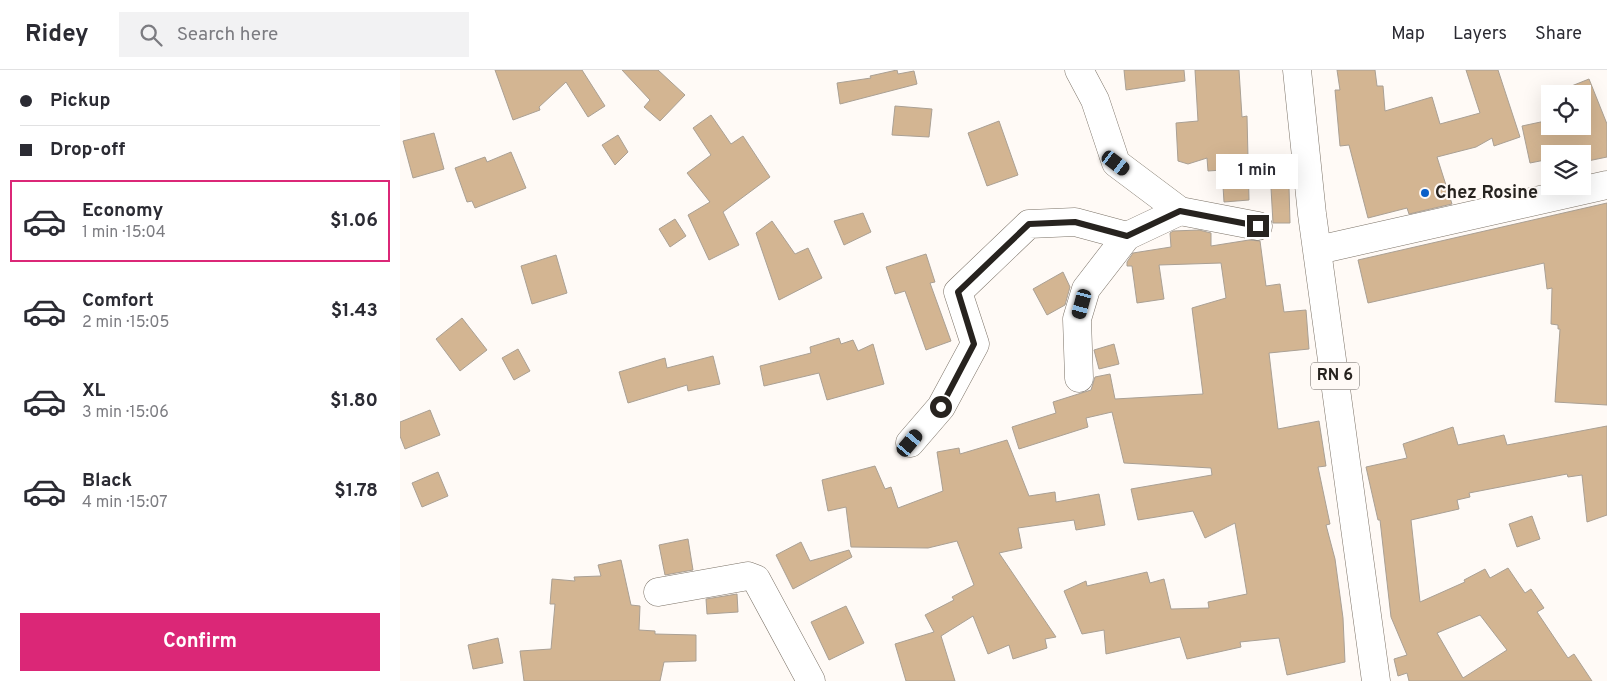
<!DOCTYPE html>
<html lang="en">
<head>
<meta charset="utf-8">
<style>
  body { margin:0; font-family:Overpass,sans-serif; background:#f2f2f3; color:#2b2b33; height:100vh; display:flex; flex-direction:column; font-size:19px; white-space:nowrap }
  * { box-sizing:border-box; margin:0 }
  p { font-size:16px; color:#7c7c81 }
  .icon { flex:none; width:28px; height:28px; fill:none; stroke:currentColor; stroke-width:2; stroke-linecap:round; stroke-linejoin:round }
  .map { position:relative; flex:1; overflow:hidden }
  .details { display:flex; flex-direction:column; background:#fff; width:400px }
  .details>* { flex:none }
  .guide { display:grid; align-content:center; height:110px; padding:0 20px; background:#fff }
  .tools { position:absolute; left:1141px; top:15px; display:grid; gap:10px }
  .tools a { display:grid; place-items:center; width:50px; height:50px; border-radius:0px; background:#fff; box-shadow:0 5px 20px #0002; font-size:25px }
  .end { position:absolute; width:22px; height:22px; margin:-11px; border:6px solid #27231f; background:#fff; box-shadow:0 0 0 2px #fff }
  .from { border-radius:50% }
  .bubble { position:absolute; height:35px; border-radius:0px; background:#fff; box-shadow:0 5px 20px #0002; font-size:16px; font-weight:700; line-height:35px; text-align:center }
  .car { position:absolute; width:15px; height:30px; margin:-15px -8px; border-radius:6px; box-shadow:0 0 4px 1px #0007; background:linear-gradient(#222 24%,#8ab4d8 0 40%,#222 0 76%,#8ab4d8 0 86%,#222 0) }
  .guide b { display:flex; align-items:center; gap:18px; height:48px; font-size:19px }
  .guide b+b { border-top:1px solid #e1e1e2 }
  .guide i { width:12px; height:12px; background:#2b2b33 }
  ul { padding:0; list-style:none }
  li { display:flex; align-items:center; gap:15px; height:82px; margin:0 10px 8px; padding:0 10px; border:2px solid transparent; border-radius:0px }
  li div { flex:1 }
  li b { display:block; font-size:19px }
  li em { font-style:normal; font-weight:700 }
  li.current { border-color:#db2777 }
  li>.icon { width:45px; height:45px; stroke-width:1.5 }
  .action { display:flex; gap:10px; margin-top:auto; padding:10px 20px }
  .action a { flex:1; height:58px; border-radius:0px; background:#db2777; color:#fff; font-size:20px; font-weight:700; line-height:58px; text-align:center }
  header { display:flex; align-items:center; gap:30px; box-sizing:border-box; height:70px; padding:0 25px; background:#fff; border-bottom:1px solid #e1e1e2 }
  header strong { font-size:24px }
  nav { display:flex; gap:28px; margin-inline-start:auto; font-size:18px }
  .search { width:350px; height:45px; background:#f2f2f3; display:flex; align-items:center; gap:12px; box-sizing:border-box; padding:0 18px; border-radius:0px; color:#7c7c81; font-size:19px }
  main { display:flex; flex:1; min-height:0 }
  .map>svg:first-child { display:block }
  .building { fill:#d3b592; stroke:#aaa094; fill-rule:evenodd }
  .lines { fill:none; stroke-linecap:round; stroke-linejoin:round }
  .minor-casing { stroke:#7c7368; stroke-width:29 }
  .major-casing { stroke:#7c7368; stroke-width:29 }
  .minor { stroke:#fff; stroke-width:28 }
  .major { stroke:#fff; stroke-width:28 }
  .route { stroke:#27231f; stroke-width:6 }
  .poi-dot { fill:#0a5fc8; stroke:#fffaf6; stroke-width:2 }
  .labels { text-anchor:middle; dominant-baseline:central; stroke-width:4; stroke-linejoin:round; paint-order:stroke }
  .shield { fill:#fffaf6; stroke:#686460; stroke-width:1 }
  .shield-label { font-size:16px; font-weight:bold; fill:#27231f }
  .poi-label { font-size:18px; font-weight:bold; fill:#27231f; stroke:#fffaf6; text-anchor:start }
</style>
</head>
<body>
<header>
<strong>Ridey</strong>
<div class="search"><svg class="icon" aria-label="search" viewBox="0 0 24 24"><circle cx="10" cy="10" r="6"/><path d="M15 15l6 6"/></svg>Search here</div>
<nav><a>Map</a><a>Layers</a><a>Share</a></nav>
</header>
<main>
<section class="details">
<div class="guide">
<b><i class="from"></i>Pickup</b>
<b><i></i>Drop-off</b>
</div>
<ul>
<li class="current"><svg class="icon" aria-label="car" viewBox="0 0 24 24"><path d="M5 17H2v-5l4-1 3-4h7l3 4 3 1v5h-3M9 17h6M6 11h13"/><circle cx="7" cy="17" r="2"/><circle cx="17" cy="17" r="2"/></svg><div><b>Economy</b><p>1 min · 15:04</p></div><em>$1.06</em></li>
<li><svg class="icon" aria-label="car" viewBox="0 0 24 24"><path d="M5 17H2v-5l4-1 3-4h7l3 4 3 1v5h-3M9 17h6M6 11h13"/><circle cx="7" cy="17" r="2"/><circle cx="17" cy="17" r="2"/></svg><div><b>Comfort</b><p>2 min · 15:05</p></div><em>$1.43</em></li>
<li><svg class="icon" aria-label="car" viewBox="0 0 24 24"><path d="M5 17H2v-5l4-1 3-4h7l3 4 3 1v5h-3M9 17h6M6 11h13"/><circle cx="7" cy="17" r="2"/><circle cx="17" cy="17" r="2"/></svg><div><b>XL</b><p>3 min · 15:06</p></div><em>$1.80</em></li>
<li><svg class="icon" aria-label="car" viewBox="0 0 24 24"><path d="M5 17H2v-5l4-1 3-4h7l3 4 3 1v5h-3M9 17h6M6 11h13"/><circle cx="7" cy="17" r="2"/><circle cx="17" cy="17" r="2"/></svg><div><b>Black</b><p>4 min · 15:07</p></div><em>$1.78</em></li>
</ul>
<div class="action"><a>Confirm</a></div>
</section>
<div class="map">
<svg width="1207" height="611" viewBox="0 0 1207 611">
  <rect width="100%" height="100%" fill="#fffaf6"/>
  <!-- building -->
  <g class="building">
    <path d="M 95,0 L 182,0 L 205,36 L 188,47 L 166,12 L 139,37 L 140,40 L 113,50 Z"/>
    <path d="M 222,0 L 258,0 L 285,25 L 260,51 L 244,37 L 250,30 Z"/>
    <path d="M 497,0 L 498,4 L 514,1 L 517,14 L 440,34 L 437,13 L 471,8 L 470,6 Z"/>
    <path d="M 724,0 L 784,0 L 785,11 L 726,20 Z"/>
    <path d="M 795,0 L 839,0 L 842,47 L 847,46 L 849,130 L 824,132 L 822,100 L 808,101 L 807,88 L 788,94 L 778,91 L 776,53 L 798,51 Z"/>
    <path d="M 937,0 L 975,0 L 977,16 L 983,16 L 985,41 L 1032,27 L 1040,54 L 1080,43 L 1066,0 L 1098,0 L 1120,67 L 1094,76 L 1092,68 L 1076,77 L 1037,87 L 1052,134 L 1009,144 L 1007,138 L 968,148 L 949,75 L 940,76 L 935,20 L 940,20 Z"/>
    <path d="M 1189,9 L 1207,54 L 1207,87 L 1183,92 L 1182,84 L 1150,84 L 1150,89 L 1130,93 L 1122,56 L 1150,50 L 1150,56 L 1182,56 L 1182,24 L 1154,23 Z"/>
    <path d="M 495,36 L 532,39 L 529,67 L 492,65 Z"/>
    <path d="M 311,45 L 331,74 L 343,66 L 370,107 L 323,142 L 339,175 L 309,190 L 288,145 L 310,132 L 287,103 L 311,85 L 293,58 Z"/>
    <path d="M 599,51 L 618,105 L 587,116 L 568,63 Z"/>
    <path d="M 34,63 L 44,99 L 13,108 L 3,71 Z"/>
    <path d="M 218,65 L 228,82 L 215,95 L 202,75 Z"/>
    <path d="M 111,82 L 126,118 L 75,138 L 72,131 L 67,132 L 55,98 L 85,87 L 87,92 Z"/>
    <path d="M 889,117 L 890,153 L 873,153 L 871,118 Z"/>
    <path d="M 1207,133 L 1207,335 L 1155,332 L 1160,259 L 1158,259 L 1158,255 L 1151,254 L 1152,218 L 1147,219 L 1144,193 L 968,233 L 958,190 Z"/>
    <path d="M 463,143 L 471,162 L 444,175 L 434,151 Z"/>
    <path d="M 275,149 L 286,166 L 270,177 L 259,159 Z"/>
    <path d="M 372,151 L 395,184 L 408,178 L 422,208 L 379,230 L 356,163 Z"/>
    <path d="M 799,160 L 811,163 L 811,176 L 849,170 L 860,171 L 866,216 L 880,214 L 884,242 L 906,240 L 909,279 L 869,283 L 878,359 L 919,351 L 926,396 L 918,397 L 930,454 L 926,455 L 935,489 L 943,548 L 945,592 L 887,605 L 879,568 L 840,572 L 841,577 L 787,589 L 780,567 L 706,584 L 704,560 L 682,564 L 664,521 L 686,511 L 687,516 L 747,502 L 750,513 L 764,509 L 771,539 L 809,538 L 808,532 L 847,524 L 835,453 L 805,468 L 793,441 L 738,450 L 731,419 L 812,405 L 811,398 L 724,393 L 712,342 L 686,348 L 688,357 L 619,379 L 612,357 L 656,343 L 653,332 L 691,320 L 695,307 L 710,304 L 715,329 L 803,324 L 792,238 L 826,228 L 821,193 L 759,195 L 764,229 L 737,233 L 732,196 L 727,196 L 727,192 L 733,183 L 771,177 L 770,163 L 773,161 Z"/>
    <path d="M 526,184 L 535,212 L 530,213 L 551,271 L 526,280 L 505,221 L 495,224 L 486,197 Z"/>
    <path d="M 156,185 L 167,223 L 132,234 L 121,196 Z"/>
    <path d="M 663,202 L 670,217 L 665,235 L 647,245 L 633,219 Z"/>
    <path d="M 62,248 L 87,280 L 60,301 L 36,269 Z"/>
    <path d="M 439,268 L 441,274 L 453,270 L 458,281 L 473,274 L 484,314 L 427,330 L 419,303 L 364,316 L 360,296 L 411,283 L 410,277 Z"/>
    <path d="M 714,274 L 719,294 L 699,299 L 694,280 Z"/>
    <path d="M 118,279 L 130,301 L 114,310 L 102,288 Z"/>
    <path d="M 313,286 L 320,314 L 288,321 L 287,315 L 228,333 L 219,302 L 265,288 L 267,298 Z"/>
    <path d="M 30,340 L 40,365 L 5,379 L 0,366 L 0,352 Z"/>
    <path d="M 1207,356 L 1207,445 L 1187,452 L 1182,405 L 1168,407 L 1167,404 L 1069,423 L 1070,427 L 1057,430 L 1059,439 L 1011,450 L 1020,532 L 1065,512 L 1064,510 L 1085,499 L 1090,508 L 1108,498 L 1125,523 L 1131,519 L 1144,538 L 1137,542 L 1168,588 L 1174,584 L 1192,611 L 1009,611 L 1007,603 L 998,606 L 994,589 L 1007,585 L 991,547 L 980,450 L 978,450 L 966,397 L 1007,388 L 1003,374 L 1053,357 L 1058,375 L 1104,365 L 1107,375 ZM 1080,545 L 1107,580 L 1063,608 L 1037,563 Z"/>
    <path d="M 607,370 L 629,426 L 655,422 L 656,432 L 699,424 L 705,455 L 676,460 L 674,450 L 618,458 L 622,478 L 599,483 L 656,567 L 645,569 L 647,578 L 613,589 L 609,575 L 588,584 L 573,546 L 541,566 L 555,611 L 506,611 L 495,574 L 534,562 L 525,545 L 554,530 L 552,527 L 574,515 L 557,471 L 528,478 L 451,477 L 446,437 L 428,441 L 422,410 L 475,396 L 485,419 L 491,417 L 498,438 L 543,421 L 537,382 L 559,378 L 560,384 Z"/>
    <path d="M 38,402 L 48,426 L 22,437 L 12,413 Z"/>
    <path d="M 1132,446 L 1140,469 L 1117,477 L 1109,454 Z"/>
    <path d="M 288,469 L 293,500 L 265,505 L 259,475 Z"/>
    <path d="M 401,472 L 410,491 L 449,480 L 452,487 L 393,519 L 376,485 Z"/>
    <path d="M 221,490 L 231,535 L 240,536 L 239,560 L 255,561 L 255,564 L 296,565 L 296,591 L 264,592 L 260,611 L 124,611 L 120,581 L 151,579 L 155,534 L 150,534 L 152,509 L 175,511 L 174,507 L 201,506 L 198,495 Z"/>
    <path d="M 337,524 L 338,542 L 307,544 L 306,529 Z"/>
    <path d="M 446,536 L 464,573 L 429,590 L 411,552 Z"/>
    <path d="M 98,568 L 103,593 L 73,599 L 68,575 Z"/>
  </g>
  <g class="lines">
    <defs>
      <g id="minor">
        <path d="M 679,0 L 695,30 L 716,93 L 780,141 L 858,156"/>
        <path d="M 918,180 L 1207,115"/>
        <path d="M 679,308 L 677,249 L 686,219 L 727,166 L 780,141"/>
        <path d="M 510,373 L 541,337 L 575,274 L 558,222 L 629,154 L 675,152 L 727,166"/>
        <path d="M 258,522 L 348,506 L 356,509 L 411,611"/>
      </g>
      <path id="major" d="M 897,0 L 912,144 L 976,611"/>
    </defs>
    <!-- minor casing -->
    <use href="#minor" class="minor-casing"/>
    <!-- major casing -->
    <use href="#major" class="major-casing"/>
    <!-- minor -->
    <use href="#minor" class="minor"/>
    <!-- major -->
    <use href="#major" class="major"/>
  </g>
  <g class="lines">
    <!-- route -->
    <path class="route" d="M 541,337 L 574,274 L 558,222 L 629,154 L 675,152 L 727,166 L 780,141 L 858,156"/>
  </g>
  <!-- markers -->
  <circle class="poi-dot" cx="1025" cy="123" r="5"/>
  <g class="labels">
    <!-- shield labels -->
    <rect class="shield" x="911" y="292.5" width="48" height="27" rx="4"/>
    <g class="shield-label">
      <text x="935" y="306">RN 6</text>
    </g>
    <!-- poi labels -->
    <g class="poi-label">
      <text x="1035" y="123">Chez Rosine</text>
    </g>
  </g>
</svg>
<div class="tools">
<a><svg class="icon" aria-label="locate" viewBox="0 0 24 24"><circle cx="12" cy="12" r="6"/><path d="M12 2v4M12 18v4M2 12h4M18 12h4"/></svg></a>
<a><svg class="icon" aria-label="layers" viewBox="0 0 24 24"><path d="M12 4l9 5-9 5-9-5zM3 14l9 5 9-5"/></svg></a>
</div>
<i class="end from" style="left:541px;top:337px"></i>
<i class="end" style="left:858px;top:156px"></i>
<div class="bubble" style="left:816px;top:84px;width:82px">1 min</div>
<i class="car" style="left:716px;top:93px;rotate:127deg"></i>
<i class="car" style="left:682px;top:234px;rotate:195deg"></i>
<i class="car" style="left:510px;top:373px;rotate:40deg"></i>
</div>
</main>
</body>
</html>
